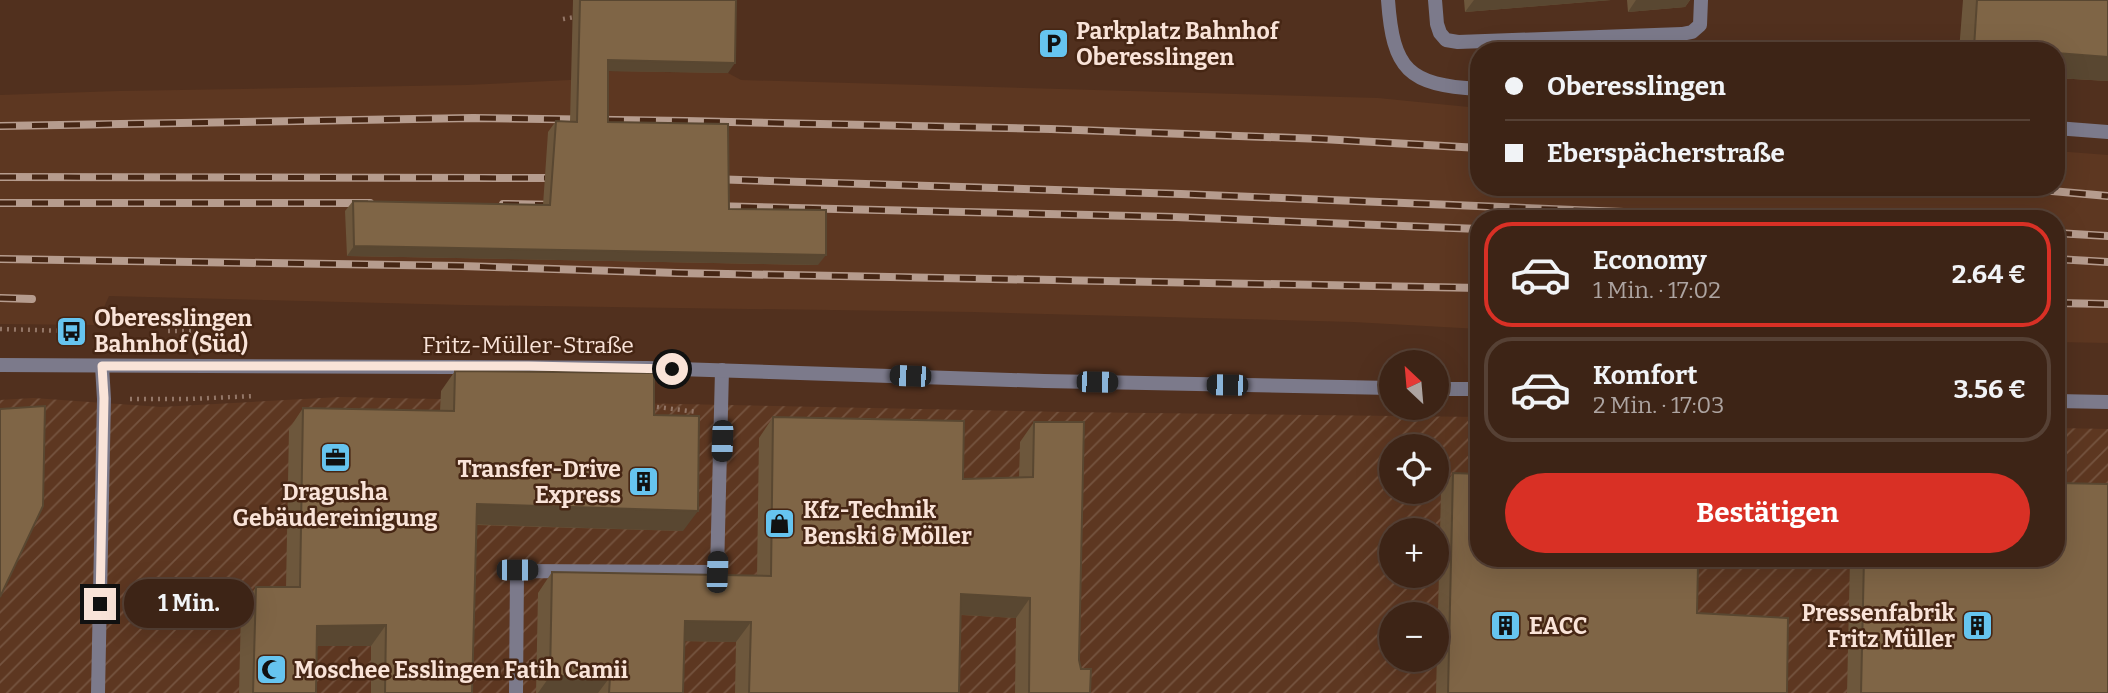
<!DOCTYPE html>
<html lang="de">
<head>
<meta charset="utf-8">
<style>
  body { margin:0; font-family:Bitter,serif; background:#442c1f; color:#f1f3f6; height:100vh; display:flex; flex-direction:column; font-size:26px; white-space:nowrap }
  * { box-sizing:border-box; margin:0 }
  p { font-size:23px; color:#ada4a1 }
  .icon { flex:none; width:38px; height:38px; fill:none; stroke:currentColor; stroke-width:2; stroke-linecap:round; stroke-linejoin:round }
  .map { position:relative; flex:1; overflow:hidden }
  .sheet { position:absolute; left:1470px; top:210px; width:595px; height:357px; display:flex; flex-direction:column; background:#3d2416; border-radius:28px; box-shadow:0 7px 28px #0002,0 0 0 2px #564135 }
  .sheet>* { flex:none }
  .guide { position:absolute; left:1470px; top:42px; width:595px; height:154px; border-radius:28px; box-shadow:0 7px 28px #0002,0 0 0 2px #564135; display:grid; align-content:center; height:154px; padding:0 35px; background:#3d2416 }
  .needle { width:46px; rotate:334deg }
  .buttons { position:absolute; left:1379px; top:350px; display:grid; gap:14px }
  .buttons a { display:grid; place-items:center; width:70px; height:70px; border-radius:50%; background:#3d2416; box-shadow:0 7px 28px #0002,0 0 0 2px #564135; font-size:35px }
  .end { position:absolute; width:32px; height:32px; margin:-16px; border:9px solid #f9e3d8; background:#111; box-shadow:0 0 0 4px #111 }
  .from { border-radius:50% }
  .bubble { position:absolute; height:49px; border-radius:24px; background:#3d2416; box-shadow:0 7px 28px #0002,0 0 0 2px #564135; font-size:23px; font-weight:700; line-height:49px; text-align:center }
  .car { position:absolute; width:21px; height:42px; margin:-21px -10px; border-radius:9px; box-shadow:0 0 5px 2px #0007; background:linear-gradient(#222 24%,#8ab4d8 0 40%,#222 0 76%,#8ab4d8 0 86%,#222 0) }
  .guide b { display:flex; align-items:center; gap:24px; height:66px; font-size:26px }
  .guide b+b { border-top:2px solid #564135 }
  .guide i { width:18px; height:18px; background:#f1f3f6 }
  ul { padding:12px 0 0; list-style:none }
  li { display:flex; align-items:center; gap:21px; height:105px; margin:0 14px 10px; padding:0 21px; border:4px solid #564135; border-radius:28px }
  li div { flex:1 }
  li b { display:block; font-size:26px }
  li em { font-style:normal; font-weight:700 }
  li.on { border-color:#d93025 }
  li>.icon { width:63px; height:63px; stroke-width:1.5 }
  .action { display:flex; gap:14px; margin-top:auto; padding:14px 35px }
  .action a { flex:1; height:80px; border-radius:42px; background:#d93025; color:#fff; font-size:28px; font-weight:700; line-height:80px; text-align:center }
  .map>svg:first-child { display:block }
  .built { fill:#5d3721 }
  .industrial { fill:url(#industrial-furrows); fill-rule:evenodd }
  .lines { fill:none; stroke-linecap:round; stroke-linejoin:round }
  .path { stroke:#937667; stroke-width:4.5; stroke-dasharray:2 5; stroke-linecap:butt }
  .service { stroke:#7c7a8b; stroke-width:14 }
  .minor { stroke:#7c7a8b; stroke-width:14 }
  .tertiary { stroke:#7c7a8b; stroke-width:14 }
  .rail-casing { stroke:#b69c8e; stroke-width:8 }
  .rail { stroke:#462614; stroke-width:5; stroke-dasharray:16; stroke-linecap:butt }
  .wall { fill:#6d573c }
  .shaded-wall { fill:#594731 }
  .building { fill:#7f6546; stroke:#594731; stroke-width:2 }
  .route { stroke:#f9e3d8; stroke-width:9 }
  .labels { text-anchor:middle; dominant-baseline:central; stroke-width:5; stroke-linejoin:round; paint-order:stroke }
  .poi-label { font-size:23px; font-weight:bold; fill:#f9e3d8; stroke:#462614; text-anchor:start }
  .street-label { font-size:23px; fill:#f9e3d8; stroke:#462614 }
</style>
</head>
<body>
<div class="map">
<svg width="2108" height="693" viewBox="0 0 2108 693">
  <defs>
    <pattern id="industrial-furrows" width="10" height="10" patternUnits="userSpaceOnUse" patternTransform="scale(1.75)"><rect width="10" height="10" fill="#5d3721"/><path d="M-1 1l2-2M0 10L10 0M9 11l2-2" fill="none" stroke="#755440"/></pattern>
  </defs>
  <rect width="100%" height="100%" fill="#51301e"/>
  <!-- built -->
  <path class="built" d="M 601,71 L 728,73 L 741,80 L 1378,98 L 1479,108 L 1479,187 L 2056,187 L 2056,151 L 2108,155 L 2108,343 L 2056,342 L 2056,219 L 1479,219 L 1479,329 L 1353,322 L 973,312 L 464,305 L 109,296 L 96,325 L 0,324 L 0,95 L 119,91 L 466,85 L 570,80 L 600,81 Z"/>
  <!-- industrial -->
  <path class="industrial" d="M 340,397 L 1065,412 L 1479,417 L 1479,558 L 2056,558 L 2056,428 L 2108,429 L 2108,693 L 0,693 L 0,400 L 33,398 L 161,407 ZM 1391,446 L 1437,446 L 1437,492 L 1391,492 ZM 1391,530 L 1437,530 L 1437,576 L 1391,576 ZM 1391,614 L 1437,614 L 1437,660 L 1391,660 Z"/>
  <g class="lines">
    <!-- path -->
    <g class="path">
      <path d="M 563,19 L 575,17"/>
      <path d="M 0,329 L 71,331"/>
      <path d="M 168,331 L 191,331 L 191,342"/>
      <path d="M 130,399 L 190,399 L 254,396"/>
      <path d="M 650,406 L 697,412"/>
    </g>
    <!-- service -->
    <g class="service">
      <path d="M 1388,0 C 1393,70 1408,85 1479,89"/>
      <path d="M 1435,0 L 1437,24 L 1440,33 L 1446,40 L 1458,42 L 1682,34 L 1692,32 L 1700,25 L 1701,0"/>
      <path d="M 2056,128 L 2108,132"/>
      <path d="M 516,693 L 517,571 L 717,572 L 722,370"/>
    </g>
    <!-- minor -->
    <path class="minor" d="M 98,693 L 104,399 L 102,366"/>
    <!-- tertiary -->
    <g class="tertiary">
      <path d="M 0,365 L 647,368 L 1044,381 L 1391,388"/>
      <path d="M 1437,389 L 1479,389"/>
      <path d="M 2056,401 L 2108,402"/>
    </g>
    <defs>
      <g id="rail">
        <path d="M 0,126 L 473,118 L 686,121 L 1051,129 L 1322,139 L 1479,148"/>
        <path d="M 0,177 L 563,178"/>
        <path d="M 710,179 L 1181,194 L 1796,219"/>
        <path d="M 2006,187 L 2108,196"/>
        <path d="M 0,203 L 370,203"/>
        <path d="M 503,204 L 562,205"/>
        <path d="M 709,206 L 1175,217 L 1479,229"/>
        <path d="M 2056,233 L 2108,236"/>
        <path d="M 0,259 L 461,266 L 677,273 L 1479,288"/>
        <path d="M 2056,259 L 2108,262"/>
        <path d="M 0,298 L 32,299"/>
        <path d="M 2056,303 L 2108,304"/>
      </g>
    </defs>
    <!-- rail casing -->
    <use href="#rail" class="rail-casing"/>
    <!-- rail -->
    <use href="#rail" class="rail"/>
  </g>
  <!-- wall -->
  <g class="wall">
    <path d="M 573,0 L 736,0 L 728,73 L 608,71 L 608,122 L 729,209 L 818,265 L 347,256 L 345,211 L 353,201 L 543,205 L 548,132 L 556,121 L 570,122 Z"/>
    <path d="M 1464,0 L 1611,0 L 1465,12 Z"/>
    <path d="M 1627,0 L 1690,0 L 1685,7 L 1628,12 Z"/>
    <path d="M 1963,0 L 2108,0 L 2108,81 L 2056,78 L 2056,51 L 1959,51 Z"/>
    <path d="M 455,371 L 654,415 L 683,531 L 476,525 L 472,693 L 371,693 L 371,646 L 317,646 L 316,693 L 239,693 L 241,608 L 256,587 L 286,587 L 289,429 L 303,408 L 440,411 L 441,391 Z"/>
    <path d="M 773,417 L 963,479 L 1019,478 L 1020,442 L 1034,422 L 1081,669 L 1090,693 L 1015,693 L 1016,618 L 961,615 L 959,693 L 735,693 L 736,642 L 684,641 L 683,693 L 536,693 L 538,593 L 552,572 L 757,576 L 759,438 Z"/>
    <path d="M 1453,473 L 1587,564 L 1697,613 L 1787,693 L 1436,693 L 1441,491 Z"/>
    <path d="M 1850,558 L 2056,558 L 2108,693 L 1847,693 Z"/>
  </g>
  <!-- shaded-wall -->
  <g class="shaded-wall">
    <path d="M 1474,0 L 1611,0 L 1465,12 Z"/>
    <path d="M 1636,0 L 1690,0 L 1685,7 L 1628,12 Z"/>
    <path d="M 1974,48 L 2019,51 L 1972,51 Z"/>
    <path d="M 2056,53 L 2108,57 L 2108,81 L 2056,78 Z"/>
    <path d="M 608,60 L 735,63 L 728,73 L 601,71 Z"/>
    <path d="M 354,246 L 826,255 L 818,265 L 347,256 Z"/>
    <path d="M 477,504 L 698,511 L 683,531 L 462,524 Z"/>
    <path d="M 961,594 L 1030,598 L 1016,618 L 947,614 Z"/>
    <path d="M 685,621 L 751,622 L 736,642 L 671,641 Z"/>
    <path d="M 386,625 L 371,646 L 303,646 L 317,626 Z"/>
    <path d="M 550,676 L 610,677 L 598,693 L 538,693 Z"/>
  </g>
  <!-- building -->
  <g class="building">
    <path d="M 580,0 L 736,0 L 735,63 L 608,60 L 608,122 L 728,124 L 729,209 L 826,210 L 826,255 L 354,246 L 353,201 L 550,205 L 556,121 L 577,122 Z"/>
    <path d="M 1977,0 L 2108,0 L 2108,57 L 2056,53 L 2056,51 L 2019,51 L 1974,48 Z"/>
    <path d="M 455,371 L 654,373 L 654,415 L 699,416 L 698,511 L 477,504 L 472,693 L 385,693 L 386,625 L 317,626 L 316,693 L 253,693 L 256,587 L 300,587 L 303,408 L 454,411 Z"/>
    <path d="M 45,406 L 43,506 L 0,597 L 0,409 Z"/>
    <path d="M 773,417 L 964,421 L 963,479 L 1033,477 L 1034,422 L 1084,422 L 1079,660 L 1081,669 L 1091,669 L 1090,693 L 1029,693 L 1030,598 L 961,594 L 959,693 L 749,693 L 751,622 L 685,621 L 683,693 L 609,693 L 610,677 L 550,676 L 552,572 L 771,576 Z"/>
    <path d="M 1453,473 L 1479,474 L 1479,558 L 1587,558 L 1587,564 L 1698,566 L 1697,613 L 1788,618 L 1787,693 L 1448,693 Z"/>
    <path d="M 2056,483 L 2108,484 L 2108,693 L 1861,693 L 1864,558 L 2056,558 Z"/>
  </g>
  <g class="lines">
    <!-- route -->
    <path class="route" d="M 100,604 L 104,398 L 102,366 L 529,366 L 672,369"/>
  </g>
  <!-- icons -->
  <defs>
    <symbol id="parking-square" viewBox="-11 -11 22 22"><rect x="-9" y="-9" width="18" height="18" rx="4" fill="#66c4ef" stroke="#462614"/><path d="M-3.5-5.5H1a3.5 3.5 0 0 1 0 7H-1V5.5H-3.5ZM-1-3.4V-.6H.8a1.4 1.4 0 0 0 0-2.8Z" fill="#111"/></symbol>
    <symbol id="bus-square" viewBox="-11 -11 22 22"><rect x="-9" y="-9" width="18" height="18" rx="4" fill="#66c4ef" stroke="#462614"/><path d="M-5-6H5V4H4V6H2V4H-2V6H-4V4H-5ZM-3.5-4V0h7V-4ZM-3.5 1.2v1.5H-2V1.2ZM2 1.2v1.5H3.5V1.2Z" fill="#111"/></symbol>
    <symbol id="office-square" viewBox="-11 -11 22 22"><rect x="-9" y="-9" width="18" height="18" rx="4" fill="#66c4ef" stroke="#462614"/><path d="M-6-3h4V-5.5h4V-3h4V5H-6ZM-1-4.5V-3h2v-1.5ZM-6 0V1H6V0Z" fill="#111"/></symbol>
    <symbol id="building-square" viewBox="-11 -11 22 22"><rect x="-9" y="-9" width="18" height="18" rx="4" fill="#66c4ef" stroke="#462614"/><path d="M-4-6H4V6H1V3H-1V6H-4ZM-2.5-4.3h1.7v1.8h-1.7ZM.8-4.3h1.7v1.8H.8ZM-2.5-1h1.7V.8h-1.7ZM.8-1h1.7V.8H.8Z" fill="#111"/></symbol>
    <symbol id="shop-square" viewBox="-11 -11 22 22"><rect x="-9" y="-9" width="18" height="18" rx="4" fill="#66c4ef" stroke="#462614"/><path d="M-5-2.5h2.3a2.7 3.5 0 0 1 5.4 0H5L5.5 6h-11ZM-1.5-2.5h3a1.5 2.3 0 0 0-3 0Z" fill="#111"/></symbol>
    <symbol id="mosque-square" viewBox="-11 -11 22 22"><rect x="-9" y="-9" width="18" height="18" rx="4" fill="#66c4ef" stroke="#462614"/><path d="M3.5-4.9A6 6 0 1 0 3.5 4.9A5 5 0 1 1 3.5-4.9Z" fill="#111"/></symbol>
  </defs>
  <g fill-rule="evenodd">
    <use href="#parking-square" x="1036" y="26" width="35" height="35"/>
    <use href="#bus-square" x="54" y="314" width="35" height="35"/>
    <use href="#office-square" x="318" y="440" width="35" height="35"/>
    <use href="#building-square" x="626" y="464" width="35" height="35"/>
    <use href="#shop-square" x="762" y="506" width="35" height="35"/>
    <use href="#building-square" x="1488" y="608" width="35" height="35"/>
    <use href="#building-square" x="1960" y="608" width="35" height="35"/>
    <use href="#mosque-square" x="254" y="652" width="35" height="35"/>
  </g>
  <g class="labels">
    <!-- poi labels -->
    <g class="poi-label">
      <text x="1076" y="31">Parkplatz Bahnhof<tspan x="1076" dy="26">Oberesslingen</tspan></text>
      <text x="94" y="318">Oberesslingen<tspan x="94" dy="26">Bahnhof (Süd)</tspan></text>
      <text x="621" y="469" text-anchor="end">Transfer-Drive<tspan x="621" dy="26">Express</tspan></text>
      <text x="335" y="492" text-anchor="middle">Dragusha<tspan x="335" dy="26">Gebäudereinigung</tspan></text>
      <text x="803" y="510">Kfz-Technik<tspan x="803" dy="26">Benski &amp; Möller</tspan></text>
      <text x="1955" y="613" text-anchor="end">Pressenfabrik<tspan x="1955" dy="26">Fritz Müller</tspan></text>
      <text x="1529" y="626">EACC</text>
      <text x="294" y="670">Moschee Esslingen Fatih Camii</text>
    </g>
    <!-- street labels -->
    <g class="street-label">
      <text x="528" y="345">Fritz-Müller-Straße</text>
    </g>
  </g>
</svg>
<div class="buttons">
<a><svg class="needle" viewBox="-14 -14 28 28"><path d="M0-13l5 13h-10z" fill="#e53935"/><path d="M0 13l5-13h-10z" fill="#ada4a1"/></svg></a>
<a><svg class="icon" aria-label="locate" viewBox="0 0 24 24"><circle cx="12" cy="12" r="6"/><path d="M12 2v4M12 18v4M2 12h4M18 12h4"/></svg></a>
<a>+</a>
<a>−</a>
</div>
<i class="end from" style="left:672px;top:369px"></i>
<i class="end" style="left:100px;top:604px"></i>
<div class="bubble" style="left:124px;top:579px;width:130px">1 Min.</div>
<i class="car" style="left:910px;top:376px;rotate:272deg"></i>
<i class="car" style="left:1097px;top:382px;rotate:91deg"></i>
<i class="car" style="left:1227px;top:385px;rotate:271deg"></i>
<i class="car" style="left:722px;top:441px;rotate:182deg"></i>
<i class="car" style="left:517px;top:570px;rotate:90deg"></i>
<i class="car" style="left:717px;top:572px;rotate:2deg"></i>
<div class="guide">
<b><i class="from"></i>Oberesslingen</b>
<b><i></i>Eberspächerstraße</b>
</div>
<section class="sheet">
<ul>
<li class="on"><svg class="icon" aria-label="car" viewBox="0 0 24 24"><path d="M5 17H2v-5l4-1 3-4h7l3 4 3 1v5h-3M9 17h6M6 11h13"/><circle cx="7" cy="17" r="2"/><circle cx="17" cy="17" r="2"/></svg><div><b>Economy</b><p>1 Min. · 17:02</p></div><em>2.64 €</em></li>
<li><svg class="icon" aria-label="car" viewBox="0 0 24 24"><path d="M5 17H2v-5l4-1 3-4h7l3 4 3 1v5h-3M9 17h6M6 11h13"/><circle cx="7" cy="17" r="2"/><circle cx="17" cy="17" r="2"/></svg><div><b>Komfort</b><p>2 Min. · 17:03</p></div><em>3.56 €</em></li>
</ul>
<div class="action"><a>Bestätigen</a></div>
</section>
</div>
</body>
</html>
